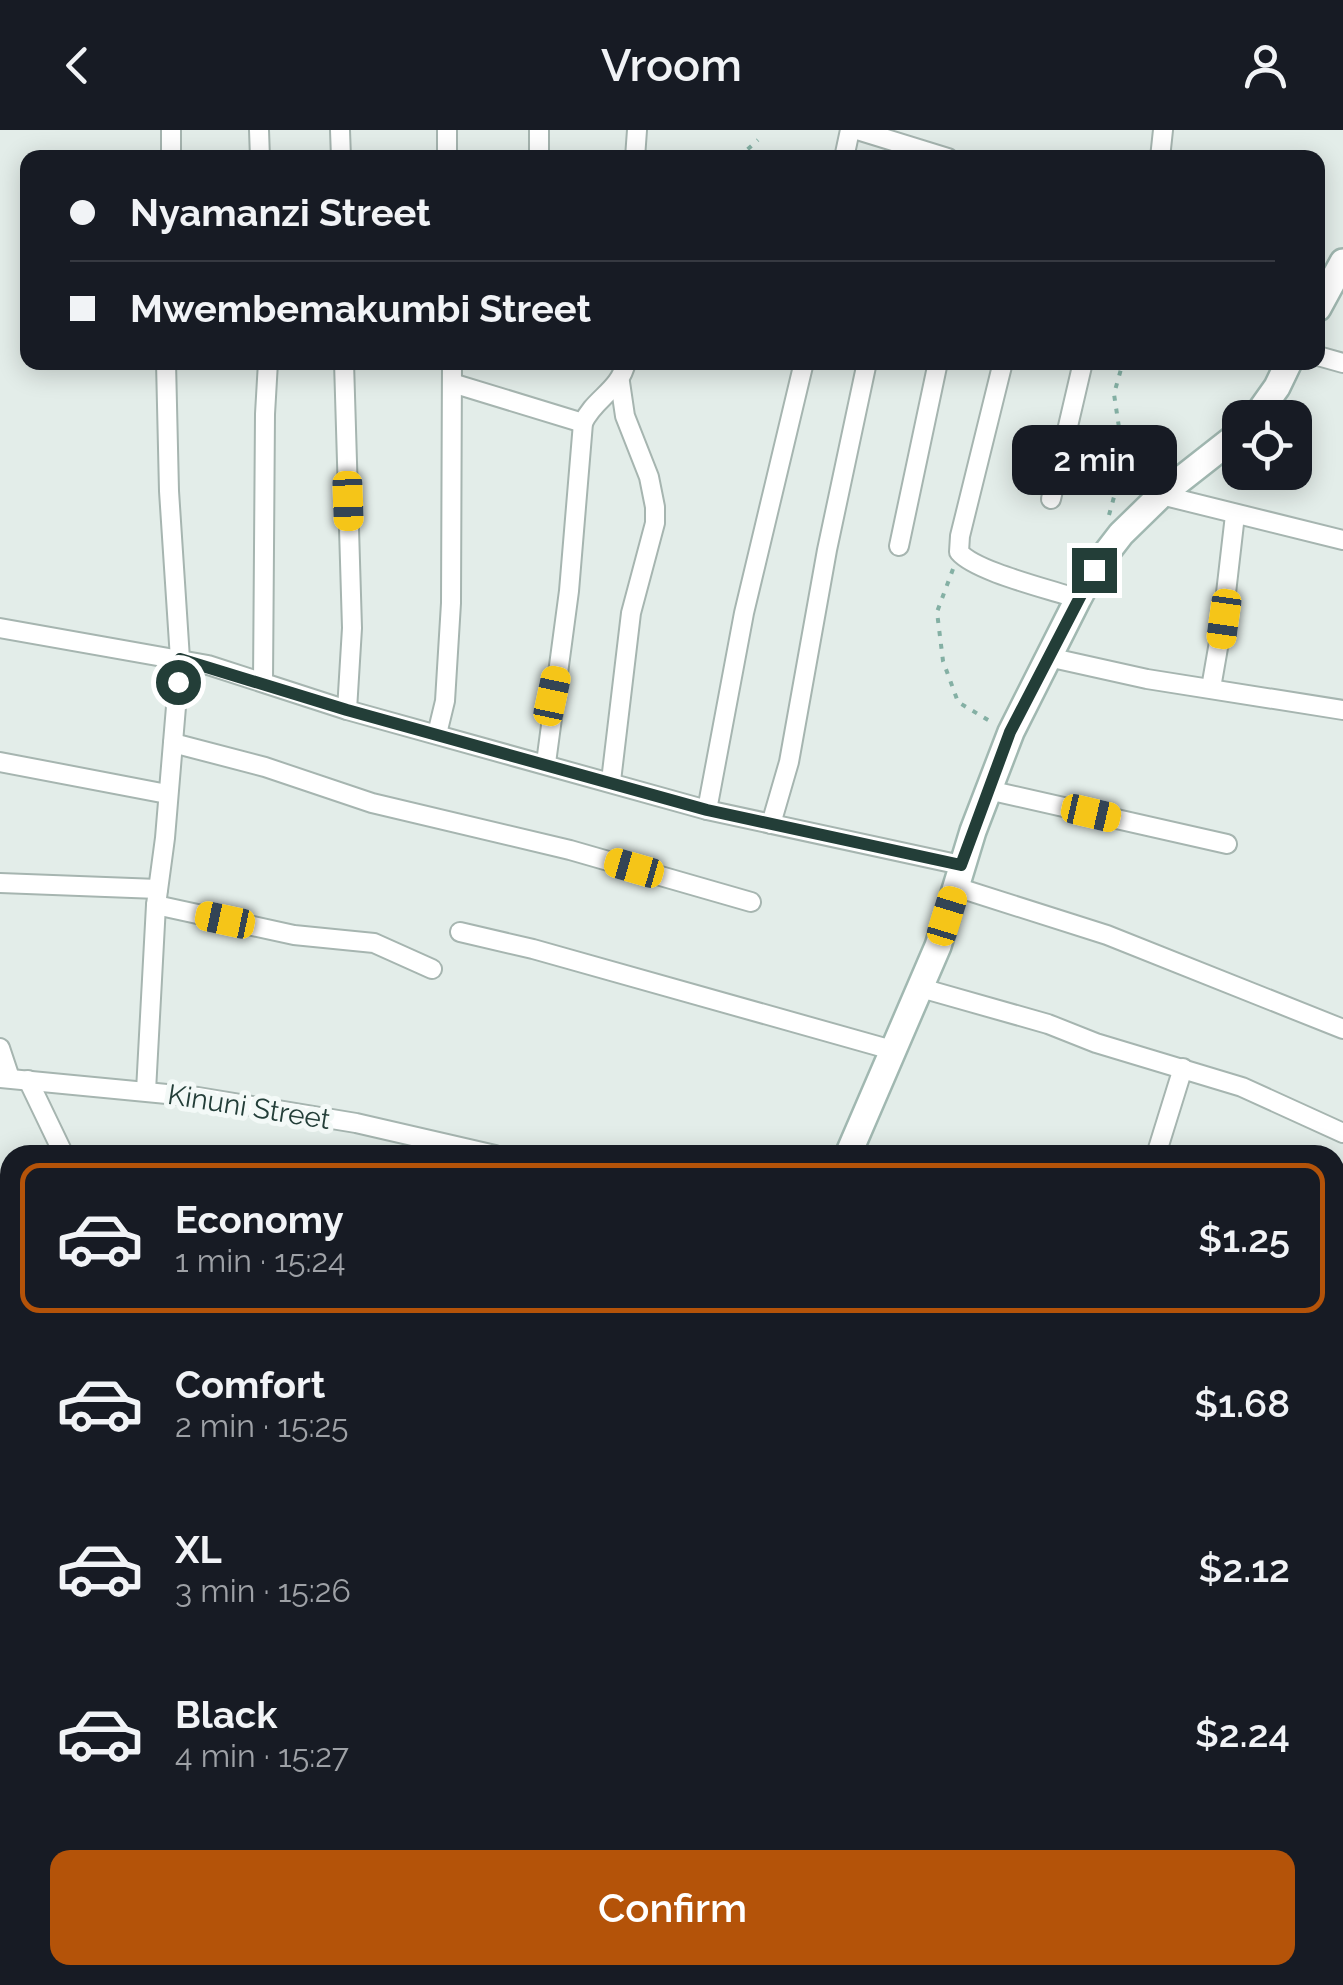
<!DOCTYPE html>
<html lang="en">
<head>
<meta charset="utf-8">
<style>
  body { margin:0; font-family:Raleway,sans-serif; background:#20242c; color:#f1f3f6; height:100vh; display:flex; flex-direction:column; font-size:38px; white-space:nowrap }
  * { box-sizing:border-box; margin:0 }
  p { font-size:32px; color:#9ea1a6 }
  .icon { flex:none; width:55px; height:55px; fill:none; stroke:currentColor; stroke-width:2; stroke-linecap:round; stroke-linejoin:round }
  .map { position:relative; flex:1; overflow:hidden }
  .drawer { position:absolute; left:0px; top:1015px; width:1345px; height:840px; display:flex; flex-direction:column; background:#171b24; border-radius:30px 30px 0 0; box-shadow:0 5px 25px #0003 }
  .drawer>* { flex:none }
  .hud { position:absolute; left:20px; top:20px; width:1305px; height:220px; border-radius:20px; box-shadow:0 5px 25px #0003; display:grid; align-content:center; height:220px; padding:0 50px; background:#171b24 }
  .controls { position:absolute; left:1222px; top:270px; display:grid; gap:20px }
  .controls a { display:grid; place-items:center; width:90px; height:90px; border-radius:20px; background:#171b24; box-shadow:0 5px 25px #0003; font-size:50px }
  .end { position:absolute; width:45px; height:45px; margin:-22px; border:12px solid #233e38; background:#fff; box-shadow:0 0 0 5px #fff }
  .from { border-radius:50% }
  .bubble { position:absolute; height:70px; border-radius:20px; background:#171b24; box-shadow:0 5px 25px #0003; font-size:32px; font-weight:600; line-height:70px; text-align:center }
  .car { position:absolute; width:30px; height:60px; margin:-30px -15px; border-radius:12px; box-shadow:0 0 8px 2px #0007; background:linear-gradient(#f5c518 24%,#345 0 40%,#f5c518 0 76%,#345 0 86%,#f5c518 0) }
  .hud b { display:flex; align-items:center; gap:35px; height:95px; font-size:38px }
  .hud b+b { border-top:2px solid #363941 }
  .hud i { width:25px; height:25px; background:#f1f3f6 }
  ul { padding:18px 0 0; list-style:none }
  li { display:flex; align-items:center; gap:30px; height:150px; margin:0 20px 15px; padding:0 30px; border:5px solid transparent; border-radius:20px }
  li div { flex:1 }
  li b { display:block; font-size:38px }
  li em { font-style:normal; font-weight:600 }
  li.selected { border-color:#b45309 }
  li>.icon { width:90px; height:90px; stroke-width:1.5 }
  .button { display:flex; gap:20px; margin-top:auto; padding:20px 50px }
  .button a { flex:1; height:115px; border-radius:20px; background:#b45309; color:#fff; font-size:40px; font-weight:600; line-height:115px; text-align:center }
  header { display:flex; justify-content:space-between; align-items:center; height:130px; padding:0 50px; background:#171b24; font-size:45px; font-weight:600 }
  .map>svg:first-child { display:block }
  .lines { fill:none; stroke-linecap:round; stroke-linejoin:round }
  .street-casing { stroke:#a6b5b0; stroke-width:22 }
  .secondary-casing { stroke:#a1b8b1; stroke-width:30 }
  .path { stroke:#84b0a4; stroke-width:4; stroke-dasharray:5 8; stroke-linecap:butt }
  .street { stroke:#fff; stroke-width:18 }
  .secondary { stroke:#fff; stroke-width:25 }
  .route { stroke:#233e38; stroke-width:12 }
  .labels { text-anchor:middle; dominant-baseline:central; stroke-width:10; stroke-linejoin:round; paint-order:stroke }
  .street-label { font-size:28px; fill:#233e38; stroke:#f3f9f7 }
</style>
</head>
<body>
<header><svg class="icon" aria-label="back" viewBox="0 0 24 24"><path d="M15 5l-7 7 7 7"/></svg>Vroom<svg class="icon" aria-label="person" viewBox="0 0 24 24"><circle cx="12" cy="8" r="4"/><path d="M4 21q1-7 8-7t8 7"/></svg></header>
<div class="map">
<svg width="1343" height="1855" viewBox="0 0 1343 1855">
  <rect width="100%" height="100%" fill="#e3ede9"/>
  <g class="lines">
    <defs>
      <g id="street">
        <path d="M 171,0 L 171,28"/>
        <path d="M 259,0 L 260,28"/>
        <path d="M 340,0 L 341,28"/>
        <path d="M 539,0 L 539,28"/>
        <path d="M 857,0 L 948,28"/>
        <path d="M 447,28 L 447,0"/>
        <path d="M 635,28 L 637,0"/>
        <path d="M 844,28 L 850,0"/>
        <path d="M 1160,28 L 1163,0"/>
        <path d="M 1318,226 L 1343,233"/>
        <path d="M 344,232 L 352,498 L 347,580"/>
        <path d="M 1003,232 L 960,406 L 959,422 C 976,442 1050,459 1078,469"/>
        <path d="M 452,253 L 583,293"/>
        <path d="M 1161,365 L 1343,410"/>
        <path d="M 1051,369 L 1083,232"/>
        <path d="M 899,416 L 938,232"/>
        <path d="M 0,498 L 208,535 L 347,580 L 707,680 L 961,735"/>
        <path d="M 1048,527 L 1147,549 L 1343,580"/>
        <path d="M 263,552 L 265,284 L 268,232"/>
        <path d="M 1211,558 L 1223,489 L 1235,385"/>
        <path d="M 437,604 L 445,571 L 451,473 L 452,232"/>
        <path d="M 173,613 L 265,637 L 372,673 L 570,720 L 751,772"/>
        <path d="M 0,632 L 167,664"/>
        <path d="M 546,633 L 569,461 L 583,293 C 594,268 620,261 626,232"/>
        <path d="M 611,651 L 631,483 L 655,393 L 655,377 L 649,347 L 625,286 L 620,252"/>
        <path d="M 988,660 L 1227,714"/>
        <path d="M 707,680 L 744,483 L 804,232"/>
        <path d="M 771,694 L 789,632 L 827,420 L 867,232"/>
        <path d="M 0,753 L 158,759"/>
        <path d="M 956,757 L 1107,805 L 1343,899"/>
        <path d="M 156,775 L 294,805 L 374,813 L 432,839"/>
        <path d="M 460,802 L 533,819 L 892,920"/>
        <path d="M 921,858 L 1048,894 L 1096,913 L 1242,957 L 1343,1003"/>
        <path d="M 0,918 L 10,948"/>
        <path d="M 0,948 L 198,967 L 356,993 L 495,1025"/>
        <path d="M 28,950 L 64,1025"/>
        <path d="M 146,961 L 156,775 L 165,708 L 180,529 L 169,361 L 166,232"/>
        <path d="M 1156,1025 L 1183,938"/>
        <path d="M 0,1077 L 8,1081 L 10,1092"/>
        <path d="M 10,1096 L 7,1163 L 10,1209"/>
        <path d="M 1335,1185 L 1343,1175"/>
        <path d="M 0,1224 L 10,1225"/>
        <path d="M 1335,1349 L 1343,1358"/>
        <path d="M 0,1502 L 10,1503"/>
        <path d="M 1335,1763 L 1343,1764"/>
        <path d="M 14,1855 L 16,1845"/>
      </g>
      <g id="secondary">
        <path d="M 1318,178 L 1343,132"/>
        <path d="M 1255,288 L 1277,257 L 1289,232"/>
        <path d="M 848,1025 L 938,816 L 973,701 L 1011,602 L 1078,469 L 1094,439 L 1121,404 L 1161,365 L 1240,303"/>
        <path d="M 571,1855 L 573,1845"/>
      </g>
    </defs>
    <!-- street casing -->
    <use href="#street" class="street-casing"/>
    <!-- secondary casing -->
    <use href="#secondary" class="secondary-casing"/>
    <!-- path -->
    <g class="path">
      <path d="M 738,28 L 758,10"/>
      <path d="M 1109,385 L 1124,331 L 1114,264 L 1123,232"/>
      <path d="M 953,439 L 937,482 L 943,531 L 958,572 L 993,593"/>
    </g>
    <!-- street -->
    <use href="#street" class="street"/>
    <!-- secondary -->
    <use href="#secondary" class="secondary"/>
  </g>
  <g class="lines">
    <!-- route -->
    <path class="route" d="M 178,552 L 180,529 L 347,580 L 707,680 L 961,735 L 1010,602 L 1094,440"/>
  </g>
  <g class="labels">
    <!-- street labels -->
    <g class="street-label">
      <text transform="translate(249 977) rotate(9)">Kinuni Street</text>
    </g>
  </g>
</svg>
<div class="controls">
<a><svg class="icon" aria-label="locate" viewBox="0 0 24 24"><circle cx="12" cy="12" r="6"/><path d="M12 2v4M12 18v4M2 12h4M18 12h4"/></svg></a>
</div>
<i class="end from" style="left:178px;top:552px"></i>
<i class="end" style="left:1094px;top:440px"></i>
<div class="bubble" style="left:1012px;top:295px;width:165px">2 min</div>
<i class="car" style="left:348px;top:371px;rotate:178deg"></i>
<i class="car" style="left:1224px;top:489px;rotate:188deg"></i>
<i class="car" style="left:552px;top:566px;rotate:12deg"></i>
<i class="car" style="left:1091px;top:683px;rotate:103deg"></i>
<i class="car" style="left:634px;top:738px;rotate:286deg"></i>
<i class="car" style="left:947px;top:786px;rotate:17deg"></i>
<i class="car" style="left:225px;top:790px;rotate:282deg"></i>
<div class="hud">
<b><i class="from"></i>Nyamanzi Street</b>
<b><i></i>Mwembemakumbi Street</b>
</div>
<section class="drawer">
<ul>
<li class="selected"><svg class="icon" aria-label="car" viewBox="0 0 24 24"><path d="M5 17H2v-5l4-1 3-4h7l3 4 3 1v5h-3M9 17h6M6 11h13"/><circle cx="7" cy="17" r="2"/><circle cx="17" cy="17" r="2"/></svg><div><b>Economy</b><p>1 min · 15:24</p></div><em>$1.25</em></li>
<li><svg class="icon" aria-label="car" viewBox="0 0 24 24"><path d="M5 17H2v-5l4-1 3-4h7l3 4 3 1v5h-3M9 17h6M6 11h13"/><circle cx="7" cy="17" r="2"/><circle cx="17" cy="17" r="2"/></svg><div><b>Comfort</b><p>2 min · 15:25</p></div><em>$1.68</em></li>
<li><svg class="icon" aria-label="car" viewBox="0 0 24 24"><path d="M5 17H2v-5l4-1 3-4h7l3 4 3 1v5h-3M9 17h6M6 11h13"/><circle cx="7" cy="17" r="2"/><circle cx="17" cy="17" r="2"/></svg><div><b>XL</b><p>3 min · 15:26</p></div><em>$2.12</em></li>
<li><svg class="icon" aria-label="car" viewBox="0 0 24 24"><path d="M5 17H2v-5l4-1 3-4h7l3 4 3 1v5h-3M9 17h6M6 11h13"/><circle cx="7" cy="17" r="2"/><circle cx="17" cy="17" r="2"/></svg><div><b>Black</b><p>4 min · 15:27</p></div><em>$2.24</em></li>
</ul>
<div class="button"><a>Confirm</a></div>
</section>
</div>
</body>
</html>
